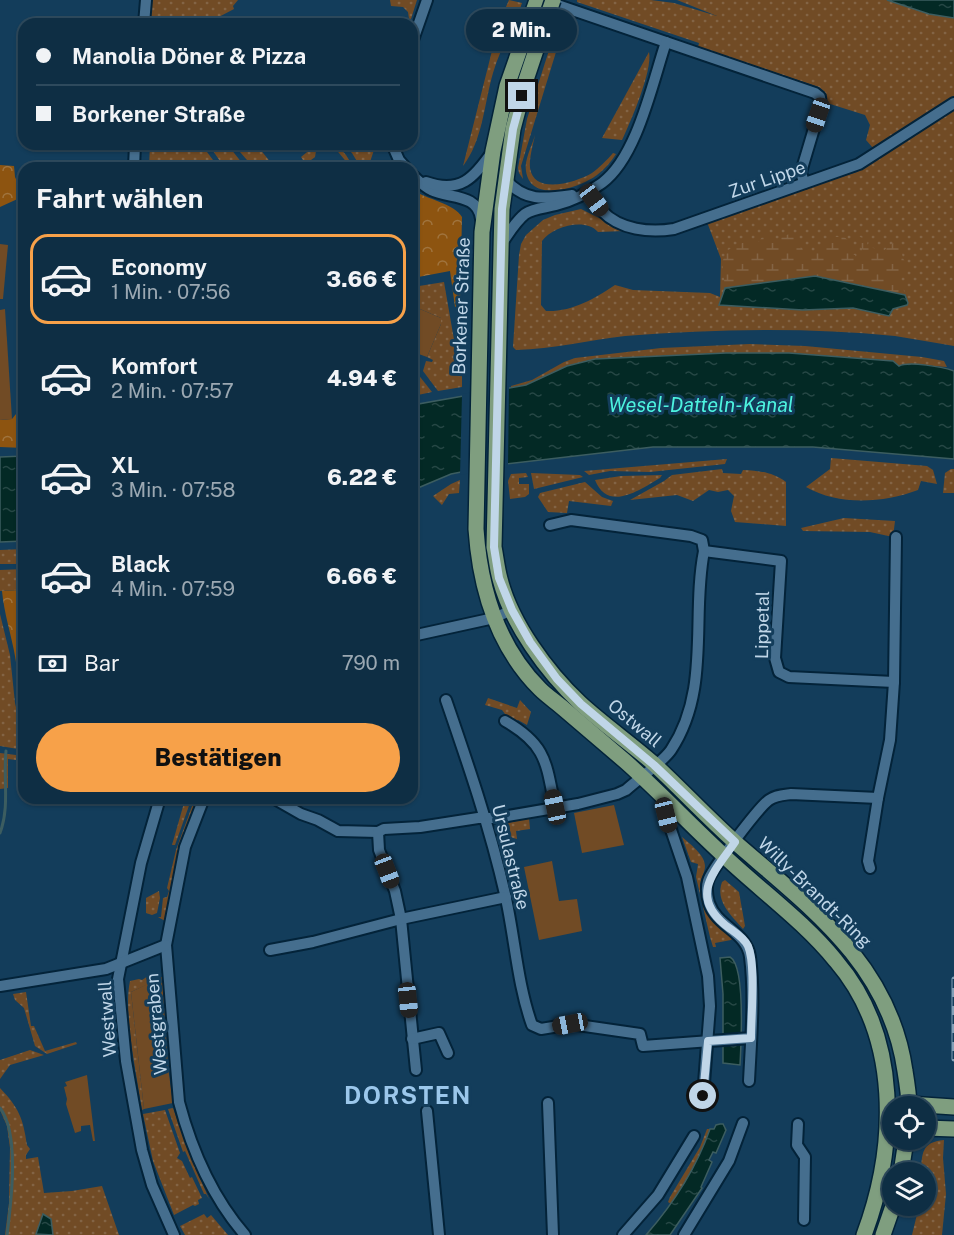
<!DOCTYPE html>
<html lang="de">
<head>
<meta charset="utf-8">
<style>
  body { margin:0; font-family:"Public Sans",sans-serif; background:#1c3a4f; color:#f1f3f6; height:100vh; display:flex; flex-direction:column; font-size:22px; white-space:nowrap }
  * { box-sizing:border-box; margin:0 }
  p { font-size:20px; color:#9ba8b2 }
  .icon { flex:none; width:33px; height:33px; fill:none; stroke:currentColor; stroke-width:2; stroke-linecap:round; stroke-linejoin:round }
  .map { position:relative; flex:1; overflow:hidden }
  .drawer { position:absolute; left:18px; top:162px; width:400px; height:642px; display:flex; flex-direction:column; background:#0e2e44; border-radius:18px; box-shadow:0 2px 4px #0004,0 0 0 2px #2e4a5d }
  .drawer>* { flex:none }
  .top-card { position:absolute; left:18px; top:18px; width:400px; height:132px; border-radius:18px; box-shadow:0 2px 4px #0004,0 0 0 2px #2e4a5d; display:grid; align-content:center; height:132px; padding:0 18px; background:#0e2e44 }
  .controls { position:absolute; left:882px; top:1096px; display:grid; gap:12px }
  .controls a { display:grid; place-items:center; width:54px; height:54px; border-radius:50%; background:#0e2e44; box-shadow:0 2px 4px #0004,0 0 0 2px #2e4a5d; font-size:30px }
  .end { position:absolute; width:27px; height:27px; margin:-14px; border:8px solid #c0d6e8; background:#111; box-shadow:0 0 0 3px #111 }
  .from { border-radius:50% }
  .bubble { position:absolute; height:42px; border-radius:21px; background:#0e2e44; box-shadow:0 2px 4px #0004,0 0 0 2px #2e4a5d; font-size:20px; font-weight:800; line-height:42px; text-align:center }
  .car { position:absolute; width:18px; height:36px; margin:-18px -9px; border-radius:8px; box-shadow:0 0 4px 2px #0007; background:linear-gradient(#222 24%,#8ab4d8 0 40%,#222 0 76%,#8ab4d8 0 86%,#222 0) }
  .top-card b { display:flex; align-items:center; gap:21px; height:57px; font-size:22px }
  .top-card b+b { border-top:2px solid #2e4a5d }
  .top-card i { width:15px; height:15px; background:#f1f3f6 }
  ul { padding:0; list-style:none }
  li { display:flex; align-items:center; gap:18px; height:90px; margin:0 12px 9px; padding:0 6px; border:3px solid transparent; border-radius:18px }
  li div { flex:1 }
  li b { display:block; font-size:22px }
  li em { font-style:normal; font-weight:800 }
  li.on { border-color:#f7a149 }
  li>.icon { width:54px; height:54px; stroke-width:1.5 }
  h2 { padding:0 18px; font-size:27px; line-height:72px }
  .pay { display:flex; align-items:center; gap:15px; height:66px; padding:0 18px; font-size:22px }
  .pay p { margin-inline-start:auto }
  .action { display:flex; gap:12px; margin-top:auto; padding:12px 18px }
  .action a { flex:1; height:69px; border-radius:36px; background:#f7a149; color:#111; font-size:24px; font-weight:800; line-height:69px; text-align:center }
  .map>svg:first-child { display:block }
  .grass { fill:url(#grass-dots) }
  .forest { fill:url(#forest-crowns) }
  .wetland { fill:url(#wetland-marsh) }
  .garden { fill:#714b25 }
  .water { fill:url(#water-ripples); stroke:#3c5d60; stroke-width:1.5 }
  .pier { fill:#133d5b }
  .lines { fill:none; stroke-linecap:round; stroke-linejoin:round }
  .stream { stroke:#3c5d60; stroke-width:3 }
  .minor-casing { stroke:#032339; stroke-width:14 }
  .primary-casing { stroke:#032339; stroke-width:18 }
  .minor { stroke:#456e8e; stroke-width:10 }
  .primary { stroke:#7f9e7f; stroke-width:15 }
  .rail-casing { stroke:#83a0b7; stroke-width:5 }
  .rail { stroke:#133d5b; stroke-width:3; stroke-dasharray:9; stroke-linecap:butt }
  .primary-bridge-casing { stroke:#032339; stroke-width:18; stroke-linecap:butt }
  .primary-bridge { stroke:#7f9e7f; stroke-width:15 }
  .route { stroke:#c0d6e8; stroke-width:8 }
  .labels { text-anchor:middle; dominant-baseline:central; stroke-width:6; stroke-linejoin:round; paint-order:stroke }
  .street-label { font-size:18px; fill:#c0d6e8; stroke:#133d5b }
  .water-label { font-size:20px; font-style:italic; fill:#4df3df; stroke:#133d5b }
  .district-label { font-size:24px; font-weight:bold; letter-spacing:1.5px; fill:#9bc7eb; stroke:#133d5b }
</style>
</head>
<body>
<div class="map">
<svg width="954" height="1235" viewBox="0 0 954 1235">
  <defs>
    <pattern id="grass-dots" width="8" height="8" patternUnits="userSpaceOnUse" patternTransform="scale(1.5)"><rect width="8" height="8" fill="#714b25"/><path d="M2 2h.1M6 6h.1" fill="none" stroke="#836445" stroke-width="1.8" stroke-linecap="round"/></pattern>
    <pattern id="forest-crowns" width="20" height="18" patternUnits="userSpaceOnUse" patternTransform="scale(1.5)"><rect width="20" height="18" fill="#8d5410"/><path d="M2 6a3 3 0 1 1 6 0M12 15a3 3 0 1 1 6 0" fill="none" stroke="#a0743e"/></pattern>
    <pattern id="wetland-marsh" width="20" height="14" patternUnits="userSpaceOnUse" patternTransform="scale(1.5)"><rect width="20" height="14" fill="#714b25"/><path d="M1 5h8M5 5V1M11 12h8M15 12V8" fill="none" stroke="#836445"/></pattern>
    <pattern id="water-ripples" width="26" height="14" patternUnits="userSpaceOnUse" patternTransform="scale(1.5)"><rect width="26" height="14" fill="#032925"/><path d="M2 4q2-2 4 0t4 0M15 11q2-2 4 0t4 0" fill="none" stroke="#264745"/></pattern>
  </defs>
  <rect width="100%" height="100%" fill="#133d5b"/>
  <!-- grass -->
  <g class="grass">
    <path d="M 151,0 L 238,0 L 233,6 L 234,9 L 213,20 L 211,16 C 194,26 169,21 149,20 Z"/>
    <path d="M 390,0 L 417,0 L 411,19 L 409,19 L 408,12 L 403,7 L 391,6 Z"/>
    <path d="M 509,0 L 522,3 C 514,27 500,48 493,73 C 484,104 483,140 463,166 L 499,23 Z"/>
    <path d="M 577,0 L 651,0 L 674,3 L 717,16 L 677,0 L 954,0 L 954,96 L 873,148 L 866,140 L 870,125 L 865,115 L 827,103 L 825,92 L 819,87 L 698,47 L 699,43 L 577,2 Z"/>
    <path d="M 560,16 L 565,22 L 564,26 L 521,166 L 523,179 L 519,173 L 518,168 L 527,119 Z"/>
    <path d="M 649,52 C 653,70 630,123 622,140 L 602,138 Z"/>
    <path d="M 954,108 L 954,346 C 935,343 915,339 895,336 C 806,327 715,329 625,336 C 589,340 553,349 516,350 L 513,347 L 519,255 L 521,244 L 526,235 L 543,220 L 555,215 L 581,209 L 625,231 L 598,232 C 585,217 552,227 542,241 L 541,305 L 546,311 C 572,312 594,299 615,285 L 633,290 L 710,293 L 720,297 L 721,259 L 707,222 L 748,207 L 857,172 Z"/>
    <path d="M 535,135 C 533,145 529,158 530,168 C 534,196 577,182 592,173 C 599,168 607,160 613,153 L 616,154 C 611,162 605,169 597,175 C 581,187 531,205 526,171 C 524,160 532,146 535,135 Z"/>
    <path d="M 150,144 L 201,144 L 219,168 L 149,168 Z"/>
    <path d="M 211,144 L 227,144 L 246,168 L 229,168 L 225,164 L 222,164 L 211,148 Z"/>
    <path d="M 233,144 L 256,144 L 275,168 L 254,168 Z"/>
    <path d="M 317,144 L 336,144 L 346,155 L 354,168 L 349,168 L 349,165 L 334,147 L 323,146 L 316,151 L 315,157 L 311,160 L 303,160 L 301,157 Z"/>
    <path d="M 343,144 L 376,144 L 369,165 L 361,168 L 352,153 Z"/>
    <path d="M 444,282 L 457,357 L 455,361 L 456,367 L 462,370 L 462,387 L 438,391 L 423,371 L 426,361 L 432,362 L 433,360 L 427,357 L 441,324 L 441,318 L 413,306 L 413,287 Z"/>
    <path d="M 750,344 L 805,346 L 922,357 L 944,361 L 947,367 L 904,364 L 899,366 L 893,361 L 789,353 L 726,353 L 595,359 L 567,366 L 526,385 L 511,389 L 511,386 L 532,380 L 564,362 L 575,358 L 661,348 Z"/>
    <path d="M 417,373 L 432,392 L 413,396 L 413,376 Z"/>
    <path d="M 831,458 L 927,466 L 933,470 L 937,484 L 921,481 L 918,490 C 883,503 839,506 806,487 L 830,469 Z"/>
    <path d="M 727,459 L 725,464 L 650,472 L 610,471 L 589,475 L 584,471 Z"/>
    <path d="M 722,469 L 723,473 L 741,474 L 743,470 C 760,471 772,472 786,482 L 786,526 L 735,522 L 731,511 L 734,496 L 728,490 L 718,492 L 709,490 L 693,501 L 677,495 L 630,500 L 664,481 L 672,475 Z"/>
    <path d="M 951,469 L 954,469 L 954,493 L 943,493 L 945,473 Z"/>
    <path d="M 526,473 L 528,477 L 519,478 L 519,484 L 529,484 L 529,494 L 525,497 L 510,499 L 508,481 L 511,474 Z"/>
    <path d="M 531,473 L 580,475 L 583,477 L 534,489 Z"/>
    <path d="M 662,475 L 660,478 C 641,489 608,513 595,480 L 621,476 Z"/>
    <path d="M 460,480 L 459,493 L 449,494 L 442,505 L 433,496 L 451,484 Z"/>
    <path d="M 585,482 L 602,497 L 613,501 L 611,506 L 569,501 L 567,513 L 548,512 L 538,497 L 540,493 Z"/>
    <path d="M 844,518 L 895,521 L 893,537 L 870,532 L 803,531 L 801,528 Z"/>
    <path d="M 24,549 L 24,564 L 0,564 L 0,550 Z"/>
    <path d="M 24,569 L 24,604 L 23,604 L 21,590 L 0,591 L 0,570 Z"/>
    <path d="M 0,614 L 10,655 L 15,703 L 24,742 L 24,750 L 0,746 Z"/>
    <path d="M 488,698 L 517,708 L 520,700 L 531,712 L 527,725 L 518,720 L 514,722 L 508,718 L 502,710 L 485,705 Z"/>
    <path d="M 0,753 L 24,756 L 24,761 L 8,759 L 8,788 L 0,789 Z"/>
    <path d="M 183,798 L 190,798 L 191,800 L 175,845 L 172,845 L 184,803 L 181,802 Z"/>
    <path d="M 195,798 L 199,798 L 169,906 L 165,921 L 158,917 L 161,917 L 163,898 L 167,897 L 169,891 L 167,888 L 176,850 Z"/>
    <path d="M 529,818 L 530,829 L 516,831 L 517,839 L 502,835 L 499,825 Z"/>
    <path d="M 682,837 C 690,844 705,855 705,866 C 705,872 701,878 700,885 C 699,909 715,925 733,938 L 731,940 L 715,943 L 716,947 L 713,947 L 710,937 L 696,877 L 698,864 L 691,862 Z"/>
    <path d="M 725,880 L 739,892 L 745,926 L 743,929 C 731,915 715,901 722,882 Z"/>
    <path d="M 159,891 L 160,898 L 157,913 L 152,915 L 146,913 L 146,898 Z"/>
    <path d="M 148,976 L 151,977 L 153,982 L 131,992 L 144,1109 L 142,1110 C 137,1076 123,1013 130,981 L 139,979 L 142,980 Z"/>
    <path d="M 26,992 L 31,1026 L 34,1026 L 45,1051 L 76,1042 L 77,1044 L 47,1054 L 35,1046 L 24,1008 L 15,1000 L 13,994 Z"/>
    <path d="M 30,1050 L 44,1055 L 10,1065 L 0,1079 L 0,1060 Z"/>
    <path d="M 0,1088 C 19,1108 23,1118 27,1145 L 30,1149 L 26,1155 L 26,1159 L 38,1157 L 44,1193 L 72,1191 L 102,1186 L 119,1235 L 5,1235 L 9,1203 L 10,1148 L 7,1126 L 0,1110 Z"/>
    <path d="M 173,1108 L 187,1148 L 209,1199 L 206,1194 L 204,1194 L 185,1151 L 183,1152 L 168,1109 Z"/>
    <path d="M 165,1110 L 180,1153 L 177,1158 L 182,1161 L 190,1178 L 192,1177 L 202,1198 L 198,1200 L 199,1204 L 195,1206 L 193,1205 L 174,1215 L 153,1161 L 143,1114 Z"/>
    <path d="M 707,1129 L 710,1129 L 694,1169 L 671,1204 L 668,1202 L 670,1197 L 700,1147 Z"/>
    <path d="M 944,1140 L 943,1158 L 946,1194 L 942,1235 L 912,1235 L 919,1206 L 926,1206 L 926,1173 L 921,1173 C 922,1154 921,1142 944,1140 Z"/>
    <path d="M 204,1214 L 207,1218 L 211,1215 L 228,1235 L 185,1235 L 180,1226 Z"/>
  </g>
  <!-- forest -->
  <g class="forest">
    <path d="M 0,165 L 14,166 L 15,177 L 24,196 L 0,207 Z"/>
    <path d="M 413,190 C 426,199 455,204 462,217 L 460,306 L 455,307 L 450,271 L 413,278 Z"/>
    <path d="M 24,404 L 24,448 L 0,447 L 0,420 L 12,419 Z"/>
    <path d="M 22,590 L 24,604 L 24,722 C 19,700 19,678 15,656 C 11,634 4,613 2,591 Z"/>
  </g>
  <!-- wetland -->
  <path class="wetland" d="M 766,234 L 777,240 C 782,237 795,229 798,238 C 799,242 799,245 800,248 C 818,261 821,244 833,237 L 844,237 L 853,244 L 852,255 L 855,255 L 857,262 L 865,253 L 855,238 L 855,235 L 868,240 L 867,245 L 882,252 L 893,243 L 897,243 L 903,246 C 901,253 902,259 907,264 L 907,270 L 897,277 L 903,287 L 905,295 L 815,276 L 725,288 L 722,262 L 728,250 L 746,241 L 759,242 L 763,235 Z"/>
  <!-- garden -->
  <g class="garden">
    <path d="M 0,244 L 8,245 L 3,299 L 0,299 Z"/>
    <path d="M 413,306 L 441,318 L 441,324 L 427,357 L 413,352 Z"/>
    <path d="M 5,309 L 12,419 L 0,420 L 0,310 Z"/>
    <path d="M 614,805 L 624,845 L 582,853 L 574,813 Z"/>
    <path d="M 552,861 L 559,901 L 577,899 L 582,931 L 539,940 L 524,867 Z"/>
    <path d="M 164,976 L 163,985 L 168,1067 L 173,1103 L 144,1109 L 131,992 Z"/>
    <path d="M 87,1075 L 95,1141 L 93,1141 L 90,1125 L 81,1126 L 81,1131 L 75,1133 L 66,1104 L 67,1099 L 64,1087 L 67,1086 L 65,1082 Z"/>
  </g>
  <!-- water -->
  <g class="water">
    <path d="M 887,0 L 954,0 L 954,18 L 929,14 Z"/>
    <path d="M 815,276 L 905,295 L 908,303 L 907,305 L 893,309 L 889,316 L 853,308 L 803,310 L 719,305 L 725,288 Z"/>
    <path d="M 726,353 L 789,353 L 893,361 L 899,366 C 909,361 943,367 954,371 L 954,459 L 813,447 L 653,447 L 497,465 L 451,474 L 413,490 L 413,405 L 526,385 L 567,366 L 595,359 Z"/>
    <path d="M 24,456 L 24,541 L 0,542 L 0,457 Z"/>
    <path d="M 730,957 C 746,966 741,1045 740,1065 L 723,1063 L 723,994 L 720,958 Z"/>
    <path d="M 720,1124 L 723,1124 L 726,1130 L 716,1153 L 713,1152 L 709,1160 L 712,1162 L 701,1187 L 702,1188 L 670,1235 L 646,1235 C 674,1203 696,1169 710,1129 L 714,1129 L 716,1125 Z"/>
    <path d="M 43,1214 L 51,1219 L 53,1235 L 36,1234 Z"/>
  </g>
  <!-- pier -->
  <path class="pier" d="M 509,386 L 508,467 L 460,475 L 462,394 Z"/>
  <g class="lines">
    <!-- stream -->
    <g class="stream">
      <path d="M 0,833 C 10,807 3,778 6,751"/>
      <path d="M 0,1108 C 20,1133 11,1204 7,1235"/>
    </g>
    <defs>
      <g id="minor">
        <path d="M 546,1 L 815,93 L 820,97 L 821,105 L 801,172 L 804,183"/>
        <path d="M 144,24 L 146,0"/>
        <path d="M 412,43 L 427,0"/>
        <path d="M 392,144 L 399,160 L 406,168"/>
        <path d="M 134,168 L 135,144"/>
        <path d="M 412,175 C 418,180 424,187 431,190 C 449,199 478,193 481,219"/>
        <path d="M 505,179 C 525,202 544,199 572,195"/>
        <path d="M 426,182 C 460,194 474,178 492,152"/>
        <path d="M 587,192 C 592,198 597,205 602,211 C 620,230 650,233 674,229 L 859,164 L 954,103"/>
        <path d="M 502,243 C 509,233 515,222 525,214 C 534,208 545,208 556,205 C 572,201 588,193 602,183 C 637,157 652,84 666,42"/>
        <path d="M 550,525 L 571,520 L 691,536 L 702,540 L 704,551 L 781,561 L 775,658 L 779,672 L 789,677 L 894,682"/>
        <path d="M 412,636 L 494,618 L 512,610"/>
        <path d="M 446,700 C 468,764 490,828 505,894 C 515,938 517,983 532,1025 L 541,1029 L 571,1024 L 640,1034 L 643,1046 L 751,1038"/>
        <path d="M 505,721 C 547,745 546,763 555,807"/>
        <path d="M 160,798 L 141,863 L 118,979 L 126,1061 L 142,1150 L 152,1185 L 174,1235"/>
        <path d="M 204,798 L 185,847 L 166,945 L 179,1102 C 192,1151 212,1197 245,1235"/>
        <path d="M 273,798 L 301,814 L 318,820 L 338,831 L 378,832 L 384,829 L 420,827 L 478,818 L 496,818 L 578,804 L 617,794 L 626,790 C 638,779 663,762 671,750 C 711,690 691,617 704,551"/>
        <path d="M 666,815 L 687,877 L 708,976 L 710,1006 L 703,1096"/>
        <path d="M 378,832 L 379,850 L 395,891 L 401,919 L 416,1070"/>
        <path d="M 870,868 L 868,861 L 878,798 L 890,740 L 894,682 L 896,537"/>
        <path d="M 270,950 L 313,942 L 401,919 L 506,897"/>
        <path d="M 0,986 L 106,969 L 166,945"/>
        <path d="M 412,1039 L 439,1033 L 448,1053"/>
        <path d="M 749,1081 C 751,1040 755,997 750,957 C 747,932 717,927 709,903 C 707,896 706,888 708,881 C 711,870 759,807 769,800 C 776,795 783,795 791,794 L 878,798"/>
        <path d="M 548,1103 L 553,1235"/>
        <path d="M 427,1111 L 439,1235"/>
        <path d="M 798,1124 L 797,1145 L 805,1157 L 804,1220"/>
        <path d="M 623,1235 L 658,1195 L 694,1136"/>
        <path d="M 684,1235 L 729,1161 L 743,1123"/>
      </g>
      <g id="primary">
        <path d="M 537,0 L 507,86 L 493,151 L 482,232 L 476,529 C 480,588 497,646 540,689 C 547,696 556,702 564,709 C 585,727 605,744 626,762 C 663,795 697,832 734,865 C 768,896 807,925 836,961 C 901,1037 897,1146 864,1235"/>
        <path d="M 544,26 L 526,80 L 513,129 L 502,209 L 494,547 C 496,557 497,568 500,579 C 511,623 547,672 580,703 C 604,725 630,743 654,764 C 682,790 708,818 736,843 C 811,908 890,965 905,1071 C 907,1083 909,1095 909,1107"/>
        <path d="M 901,1107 L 909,1104 L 954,1107"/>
        <path d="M 926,1128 L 954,1129"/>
        <path d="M 901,1173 L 906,1140"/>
        <path d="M 883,1235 L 893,1206"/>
      </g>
    </defs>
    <!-- minor casing -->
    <use href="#minor" class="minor-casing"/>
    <!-- primary casing -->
    <use href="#primary" class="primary-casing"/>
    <!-- minor -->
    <use href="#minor" class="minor"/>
    <!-- primary -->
    <use href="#primary" class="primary"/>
    <defs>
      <path id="rail" d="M 954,979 L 954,1059"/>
    </defs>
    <!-- rail casing -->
    <use href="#rail" class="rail-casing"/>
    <!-- rail -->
    <use href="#rail" class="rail"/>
    <defs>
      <path id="primary-bridge" d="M 544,26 L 553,0"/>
    </defs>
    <!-- primary-bridge casing -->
    <use href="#primary-bridge" class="primary-bridge-casing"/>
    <!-- primary-bridge -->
    <use href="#primary-bridge" class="primary-bridge"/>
  </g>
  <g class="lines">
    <!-- route -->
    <path class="route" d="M 522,96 L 513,129 L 502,209 L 494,547 L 499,578 L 512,610 L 530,642 L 557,679 L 581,704 L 654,765 L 735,842 C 716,870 689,894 724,924 C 732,931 743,936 748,946 C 756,964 751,1016 751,1038 L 708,1041 L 703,1096"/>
  </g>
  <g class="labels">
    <!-- street labels -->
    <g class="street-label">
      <text transform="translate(767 179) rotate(-19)">Zur Lippe</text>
      <text transform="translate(461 306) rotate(-88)">Borkener Straße</text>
      <text transform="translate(762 625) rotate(-89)">Lippetal</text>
      <text transform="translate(635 723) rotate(40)">Ostwall</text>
      <text transform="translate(511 857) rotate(76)">Ursulastraße</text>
      <text transform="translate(815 892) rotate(44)">Willy-Brandt-Ring</text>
      <text transform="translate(107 1019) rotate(-94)">Westwall</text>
      <text transform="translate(156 1024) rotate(-95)">Westgraben</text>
    </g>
    <!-- water labels -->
    <g class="water-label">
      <text x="701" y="405">Wesel-Datteln-Kanal</text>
    </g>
    <!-- district labels -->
    <g class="district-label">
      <text x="408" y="1095">DORSTEN</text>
    </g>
  </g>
</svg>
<div class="controls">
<a><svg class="icon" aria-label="locate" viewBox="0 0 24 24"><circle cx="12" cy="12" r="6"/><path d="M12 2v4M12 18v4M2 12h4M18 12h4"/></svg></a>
<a><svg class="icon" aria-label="layers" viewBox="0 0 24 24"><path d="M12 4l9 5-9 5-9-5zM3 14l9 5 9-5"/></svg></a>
</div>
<i class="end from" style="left:703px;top:1096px"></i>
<i class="end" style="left:522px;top:96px"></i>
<div class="bubble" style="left:466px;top:9px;width:111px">2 Min.</div>
<i class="car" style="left:818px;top:115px;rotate:199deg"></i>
<i class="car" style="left:594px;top:200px;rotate:143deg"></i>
<i class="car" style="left:555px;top:807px;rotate:348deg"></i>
<i class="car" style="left:666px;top:815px;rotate:166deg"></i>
<i class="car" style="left:387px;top:871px;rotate:159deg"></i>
<i class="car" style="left:408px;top:1000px;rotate:174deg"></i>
<i class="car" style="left:570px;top:1024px;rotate:259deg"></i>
<div class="top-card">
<b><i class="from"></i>Manolia Döner &amp; Pizza</b>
<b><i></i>Borkener Straße</b>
</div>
<section class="drawer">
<h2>Fahrt wählen</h2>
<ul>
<li class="on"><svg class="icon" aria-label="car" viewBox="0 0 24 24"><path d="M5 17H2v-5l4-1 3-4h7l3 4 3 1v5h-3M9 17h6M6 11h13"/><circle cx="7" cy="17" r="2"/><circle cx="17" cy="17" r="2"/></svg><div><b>Economy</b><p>1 Min. · 07:56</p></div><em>3.66 €</em></li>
<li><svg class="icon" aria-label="car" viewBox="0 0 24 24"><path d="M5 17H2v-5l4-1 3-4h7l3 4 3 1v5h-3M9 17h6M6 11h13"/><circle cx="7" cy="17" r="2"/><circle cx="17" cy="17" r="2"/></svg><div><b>Komfort</b><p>2 Min. · 07:57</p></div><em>4.94 €</em></li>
<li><svg class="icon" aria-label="car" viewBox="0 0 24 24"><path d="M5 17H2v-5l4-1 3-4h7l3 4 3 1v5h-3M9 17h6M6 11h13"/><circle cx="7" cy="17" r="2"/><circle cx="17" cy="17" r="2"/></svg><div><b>XL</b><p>3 Min. · 07:58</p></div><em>6.22 €</em></li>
<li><svg class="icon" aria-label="car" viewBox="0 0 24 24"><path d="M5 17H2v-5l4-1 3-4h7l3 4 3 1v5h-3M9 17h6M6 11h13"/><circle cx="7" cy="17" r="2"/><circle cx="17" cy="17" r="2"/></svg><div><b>Black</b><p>4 Min. · 07:59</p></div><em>6.66 €</em></li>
</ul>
<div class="pay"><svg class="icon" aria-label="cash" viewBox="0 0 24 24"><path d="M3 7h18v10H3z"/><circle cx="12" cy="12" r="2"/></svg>Bar<p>790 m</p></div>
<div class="action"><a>Bestätigen</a></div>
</section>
</div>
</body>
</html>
